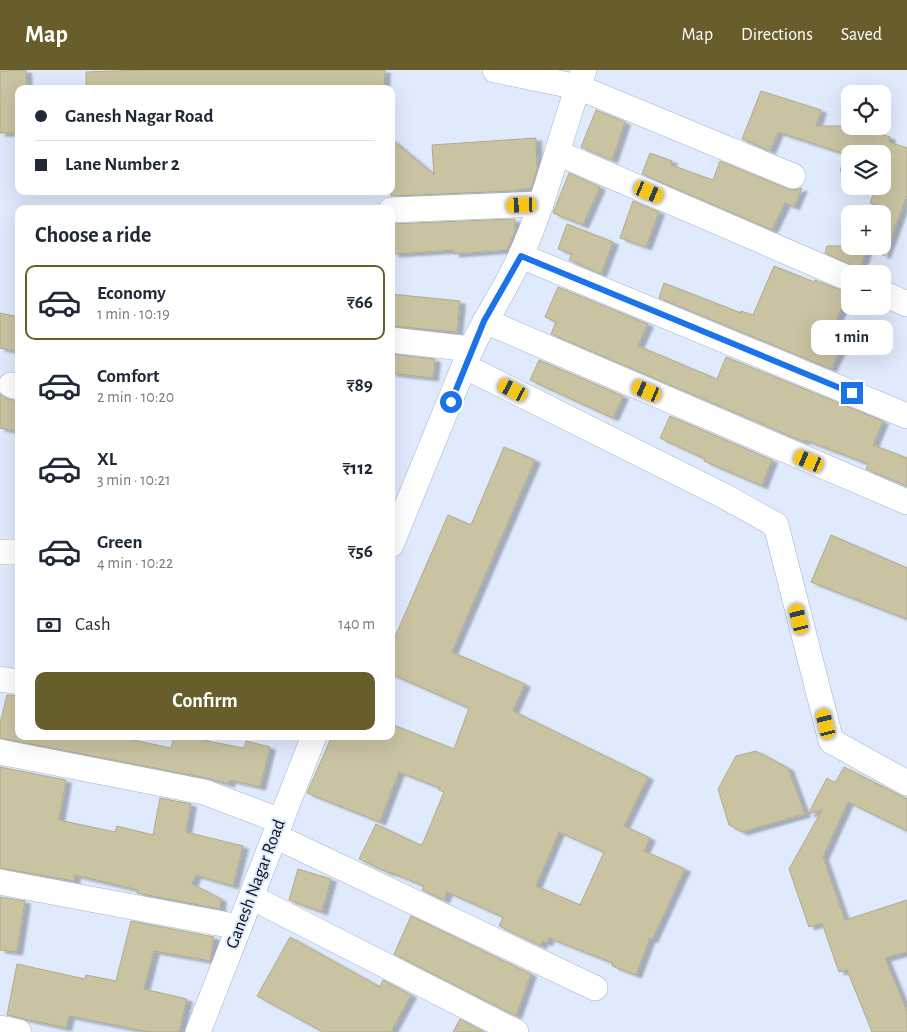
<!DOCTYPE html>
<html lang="en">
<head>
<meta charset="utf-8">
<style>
  body { margin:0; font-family:"Alegreya Sans",sans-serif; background:#f6f6f7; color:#1f2937; height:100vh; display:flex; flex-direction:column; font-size:19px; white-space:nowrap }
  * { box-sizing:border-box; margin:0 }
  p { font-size:16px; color:#747a83 }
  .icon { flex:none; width:28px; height:28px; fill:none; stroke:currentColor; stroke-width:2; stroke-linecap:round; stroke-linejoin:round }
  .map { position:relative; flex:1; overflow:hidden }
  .side { position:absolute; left:15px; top:135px; width:380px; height:535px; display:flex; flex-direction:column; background:#fff; border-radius:10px; box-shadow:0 5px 20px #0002 }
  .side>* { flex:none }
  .hud { position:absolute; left:15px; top:15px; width:380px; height:110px; border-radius:10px; box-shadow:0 5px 20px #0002; display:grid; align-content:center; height:110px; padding:0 20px; background:#fff }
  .fabs { position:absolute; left:841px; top:15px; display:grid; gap:10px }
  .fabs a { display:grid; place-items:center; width:50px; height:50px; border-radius:10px; background:#fff; box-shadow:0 5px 20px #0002; font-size:25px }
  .end { position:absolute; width:22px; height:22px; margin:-11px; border:6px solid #1a73e8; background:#fff; box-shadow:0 0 0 2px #fff }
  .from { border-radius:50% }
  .bubble { position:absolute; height:35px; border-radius:10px; background:#fff; box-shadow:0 5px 20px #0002; font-size:16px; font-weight:600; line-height:35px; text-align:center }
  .car { position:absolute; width:15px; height:30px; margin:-15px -8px; border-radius:6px; box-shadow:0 0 4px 1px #0007; background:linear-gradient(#f5c518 24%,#345 0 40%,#f5c518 0 76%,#345 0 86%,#f5c518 0) }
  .hud b { display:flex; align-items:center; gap:18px; height:48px; font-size:19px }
  .hud b+b { border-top:1px solid #e0e1e3 }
  .hud i { width:12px; height:12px; background:#1f2937 }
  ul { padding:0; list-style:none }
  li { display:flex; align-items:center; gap:15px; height:75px; margin:0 10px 8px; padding:0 10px; border:2px solid transparent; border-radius:10px }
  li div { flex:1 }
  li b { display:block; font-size:19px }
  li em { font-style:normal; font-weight:600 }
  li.on { border-color:#685e2b }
  li>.icon { width:45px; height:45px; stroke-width:1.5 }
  h2 { padding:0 20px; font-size:22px; line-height:60px }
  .pay { display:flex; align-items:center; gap:12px; height:55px; padding:0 20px; font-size:19px }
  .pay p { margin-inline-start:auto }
  .action { display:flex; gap:10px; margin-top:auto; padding:10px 20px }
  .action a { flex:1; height:58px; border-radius:10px; background:#685e2b; color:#fff; font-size:20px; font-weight:600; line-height:58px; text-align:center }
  header { display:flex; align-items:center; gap:30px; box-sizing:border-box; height:70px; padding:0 25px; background:#685e2b; color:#fff }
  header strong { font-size:24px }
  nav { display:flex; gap:28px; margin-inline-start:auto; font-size:18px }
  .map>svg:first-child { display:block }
  .building { fill:#c9c3a2; stroke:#b1ab8b; fill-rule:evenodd; filter:url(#shadow) }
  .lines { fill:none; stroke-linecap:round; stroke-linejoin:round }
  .minor-casing { stroke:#a2b3cf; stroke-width:26 }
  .minor { stroke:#fff; stroke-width:25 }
  .route { stroke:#1a73e8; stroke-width:6 }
  .labels { text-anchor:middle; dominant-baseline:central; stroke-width:4; stroke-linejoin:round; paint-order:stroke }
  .street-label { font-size:18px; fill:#0c121c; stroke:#dfeafc }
</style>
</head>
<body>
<header>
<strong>Map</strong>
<nav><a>Map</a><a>Directions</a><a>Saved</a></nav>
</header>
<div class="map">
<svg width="907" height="962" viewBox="0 0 907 962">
  <defs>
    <filter id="shadow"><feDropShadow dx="5.5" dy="3" stdDeviation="1" flood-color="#0004"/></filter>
  </defs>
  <rect width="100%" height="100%" fill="#dfeafc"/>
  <!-- building -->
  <g class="building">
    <path d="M 26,0 L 27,19 L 19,19 L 19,63 L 0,63 L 0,1 Z"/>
    <path d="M 143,0 L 385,0 L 384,19 L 86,19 L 86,2 Z"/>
    <path d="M 761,21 L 821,40 L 816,56 L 856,56 L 890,67 L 889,72 L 907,78 L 907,125 L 885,185 L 882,185 L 882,138 L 870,133 L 876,116 L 882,116 L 882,84 L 850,84 L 850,104 L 840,101 L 845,84 L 778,62 L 770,81 L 742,69 Z"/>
    <path d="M 596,40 L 625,52 L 612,90 L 581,77 Z"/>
    <path d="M 536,68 L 537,100 L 531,118 L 512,121 L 391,126 L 391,69 L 434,105 L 432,75 Z"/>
    <path d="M 650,83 L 672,91 L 671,95 L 713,110 L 720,91 L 788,119 L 794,120 L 802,118 L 794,137 L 785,133 L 772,160 L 642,104 Z"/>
    <path d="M 569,103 L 600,117 L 583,155 L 553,143 Z"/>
    <path d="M 633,131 L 659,142 L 646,177 L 620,168 Z"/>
    <path d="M 515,149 L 515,161 L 507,180 L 454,184 L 453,180 L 393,184 L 391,154 Z"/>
    <path d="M 567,154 L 613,172 L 601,204 L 569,190 L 572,184 L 558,179 Z"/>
    <path d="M 827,176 L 868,176 L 860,199 L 825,183 Z"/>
    <path d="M 774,196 L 814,212 L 815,210 L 848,223 L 827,274 L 840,280 L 831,299 L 659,228 L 664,213 L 741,243 L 741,241 L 753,245 Z"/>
    <path d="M 558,217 L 648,254 L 638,276 L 717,309 L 726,287 L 883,351 L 873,375 L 907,388 L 907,416 L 866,399 L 868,394 L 805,370 L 804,372 L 551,264 L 556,252 L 545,247 Z"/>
    <path d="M 391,224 L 460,231 L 457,262 L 391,256 Z"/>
    <path d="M 0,243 L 19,247 L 19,282 L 0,278 Z"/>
    <path d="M 391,284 L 435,289 L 433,308 L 391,303 Z"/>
    <path d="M 539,290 L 623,326 L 613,348 L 530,310 Z"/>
    <path d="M 0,324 L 8,329 L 19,331 L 19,362 L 0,358 Z"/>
    <path d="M 670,346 L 772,390 L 762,416 L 704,391 L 705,389 L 660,368 Z"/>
    <path d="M 504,377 L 535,390 L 452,582 L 525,614 L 513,641 L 648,707 L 624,756 L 650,768 L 644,781 L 685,799 L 652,870 L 650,868 L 636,905 L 612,896 L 613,893 L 549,868 L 547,873 L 542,871 L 541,876 L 499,856 L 503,847 L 447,822 L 444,830 L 422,820 L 424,816 L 390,802 L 389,803 L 359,789 L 376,754 L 420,775 L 423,773 L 444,722 L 439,720 L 440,718 L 399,702 L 380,752 L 307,723 L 332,666 L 391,666 L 391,654 L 454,679 L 469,638 L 391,604 L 391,576 L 448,445 L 471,455 ZM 559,762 L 604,782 L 580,835 L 536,816 Z"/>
    <path d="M 831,465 L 907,498 L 907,549 L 811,512 Z"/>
    <path d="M 7,625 L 19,626 L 19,666 L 114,666 L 171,678 L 174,666 L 203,666 L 202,670 L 244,678 L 246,671 L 270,677 L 260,717 L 230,710 L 229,714 L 207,708 L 0,668 L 0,653 Z"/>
    <path d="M 756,681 L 788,698 L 805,744 L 742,762 L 729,755 L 718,719 L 736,686 Z"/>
    <path d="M 0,697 L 66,710 L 59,750 L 115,762 L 117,756 L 153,765 L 160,728 L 191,734 L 186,762 L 243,776 L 233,816 L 196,805 L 192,814 L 221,829 L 220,839 L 137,823 L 138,820 L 75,805 L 74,811 L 0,798 Z"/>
    <path d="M 844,697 L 907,729 L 907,761 L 848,732 L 823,787 L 845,850 L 907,830 L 907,882 L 885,888 L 907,941 L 907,962 L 872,962 L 847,900 L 839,902 L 822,853 L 809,857 L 789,799 L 822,740 L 808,744 L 827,708 L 835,713 Z"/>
    <path d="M 298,799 L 331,809 L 322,842 L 289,830 Z"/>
    <path d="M 0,827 L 25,831 L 17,882 L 0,880 Z"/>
    <path d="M 411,846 L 531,904 L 516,946 L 394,884 Z"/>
    <path d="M 131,851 L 214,867 L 210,891 L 154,881 L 144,919 L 187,929 L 179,962 L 149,962 L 69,946 L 66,958 L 7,945 L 17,894 L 85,909 L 86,905 L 116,911 Z"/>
    <path d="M 290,867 L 380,917 L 383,910 L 411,925 L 391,962 L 323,962 L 257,926 Z"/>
    <path d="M 460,949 L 484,962 L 453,962 Z"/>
  </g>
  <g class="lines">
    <defs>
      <g id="minor">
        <path d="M 495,0 L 578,17 L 793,106"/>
        <path d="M 558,83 L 850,209"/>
        <path d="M 391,140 L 541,134"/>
        <path d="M 521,186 L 907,346"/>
        <path d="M 882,223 L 907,234"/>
        <path d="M 485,251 L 907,432"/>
        <path d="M 391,270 L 471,279"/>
        <path d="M 466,297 L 726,427 L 776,455 L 831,671 L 907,713"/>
        <path d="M 11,315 L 19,317"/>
        <path d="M 391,475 L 471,279 C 486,247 507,217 521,185 C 548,125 561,61 584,0"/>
        <path d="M 0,482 L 19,482"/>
        <path d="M 0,609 L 19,612"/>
        <path d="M 0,682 L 204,722 L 281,751"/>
        <path d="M 275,766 L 595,918"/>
        <path d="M 0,812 L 239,857"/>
        <path d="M 251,827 L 516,962"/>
        <path d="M 0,958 L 19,962"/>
        <path d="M 198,962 L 314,666"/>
      </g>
    </defs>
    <!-- minor casing -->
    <use href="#minor" class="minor-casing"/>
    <!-- minor -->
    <use href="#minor" class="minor"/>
  </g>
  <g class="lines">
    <!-- route -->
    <path class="route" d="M 451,332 L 484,251 L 521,186 L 852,323"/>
  </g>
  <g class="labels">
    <!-- street labels -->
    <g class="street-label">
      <text transform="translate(256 814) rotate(-69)">Ganesh Nagar Road</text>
    </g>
  </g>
</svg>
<div class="fabs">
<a><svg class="icon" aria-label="locate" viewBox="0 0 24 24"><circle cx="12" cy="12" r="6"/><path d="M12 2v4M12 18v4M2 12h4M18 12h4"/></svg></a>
<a><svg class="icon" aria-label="layers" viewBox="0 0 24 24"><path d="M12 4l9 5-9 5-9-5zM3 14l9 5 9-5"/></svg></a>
<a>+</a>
<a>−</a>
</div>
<i class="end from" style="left:451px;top:332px"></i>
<i class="end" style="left:852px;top:323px"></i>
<div class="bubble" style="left:811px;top:250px;width:82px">1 min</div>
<i class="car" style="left:649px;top:122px;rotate:113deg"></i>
<i class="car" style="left:522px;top:135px;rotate:268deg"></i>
<i class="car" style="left:513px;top:320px;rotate:297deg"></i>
<i class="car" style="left:647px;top:321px;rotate:293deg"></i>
<i class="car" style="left:809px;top:391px;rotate:293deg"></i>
<i class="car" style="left:799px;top:549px;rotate:346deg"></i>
<i class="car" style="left:826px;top:654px;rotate:346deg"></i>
<div class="hud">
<b><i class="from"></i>Ganesh Nagar Road</b>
<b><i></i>Lane Number 2</b>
</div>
<section class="side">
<h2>Choose a ride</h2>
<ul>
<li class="on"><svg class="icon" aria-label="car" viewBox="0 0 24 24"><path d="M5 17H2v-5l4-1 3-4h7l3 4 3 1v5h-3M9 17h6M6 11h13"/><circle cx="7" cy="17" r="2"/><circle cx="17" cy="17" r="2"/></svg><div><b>Economy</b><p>1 min · 10:19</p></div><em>₹66</em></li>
<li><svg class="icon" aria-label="car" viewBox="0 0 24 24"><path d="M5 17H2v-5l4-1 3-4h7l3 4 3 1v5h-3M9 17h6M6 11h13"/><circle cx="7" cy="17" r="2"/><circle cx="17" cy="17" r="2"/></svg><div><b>Comfort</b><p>2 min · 10:20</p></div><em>₹89</em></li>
<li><svg class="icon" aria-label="car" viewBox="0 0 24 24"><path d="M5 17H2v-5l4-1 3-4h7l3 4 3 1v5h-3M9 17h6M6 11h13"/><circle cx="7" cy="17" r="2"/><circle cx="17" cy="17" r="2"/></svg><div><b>XL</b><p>3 min · 10:21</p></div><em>₹112</em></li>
<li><svg class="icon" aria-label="car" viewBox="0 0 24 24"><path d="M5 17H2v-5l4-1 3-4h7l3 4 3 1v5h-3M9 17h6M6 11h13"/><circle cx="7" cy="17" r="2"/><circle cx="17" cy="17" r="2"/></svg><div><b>Green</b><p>4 min · 10:22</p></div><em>₹56</em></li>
</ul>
<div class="pay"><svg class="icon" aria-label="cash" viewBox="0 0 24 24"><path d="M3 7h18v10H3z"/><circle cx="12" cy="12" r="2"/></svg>Cash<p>140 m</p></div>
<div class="action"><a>Confirm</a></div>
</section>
</div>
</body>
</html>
